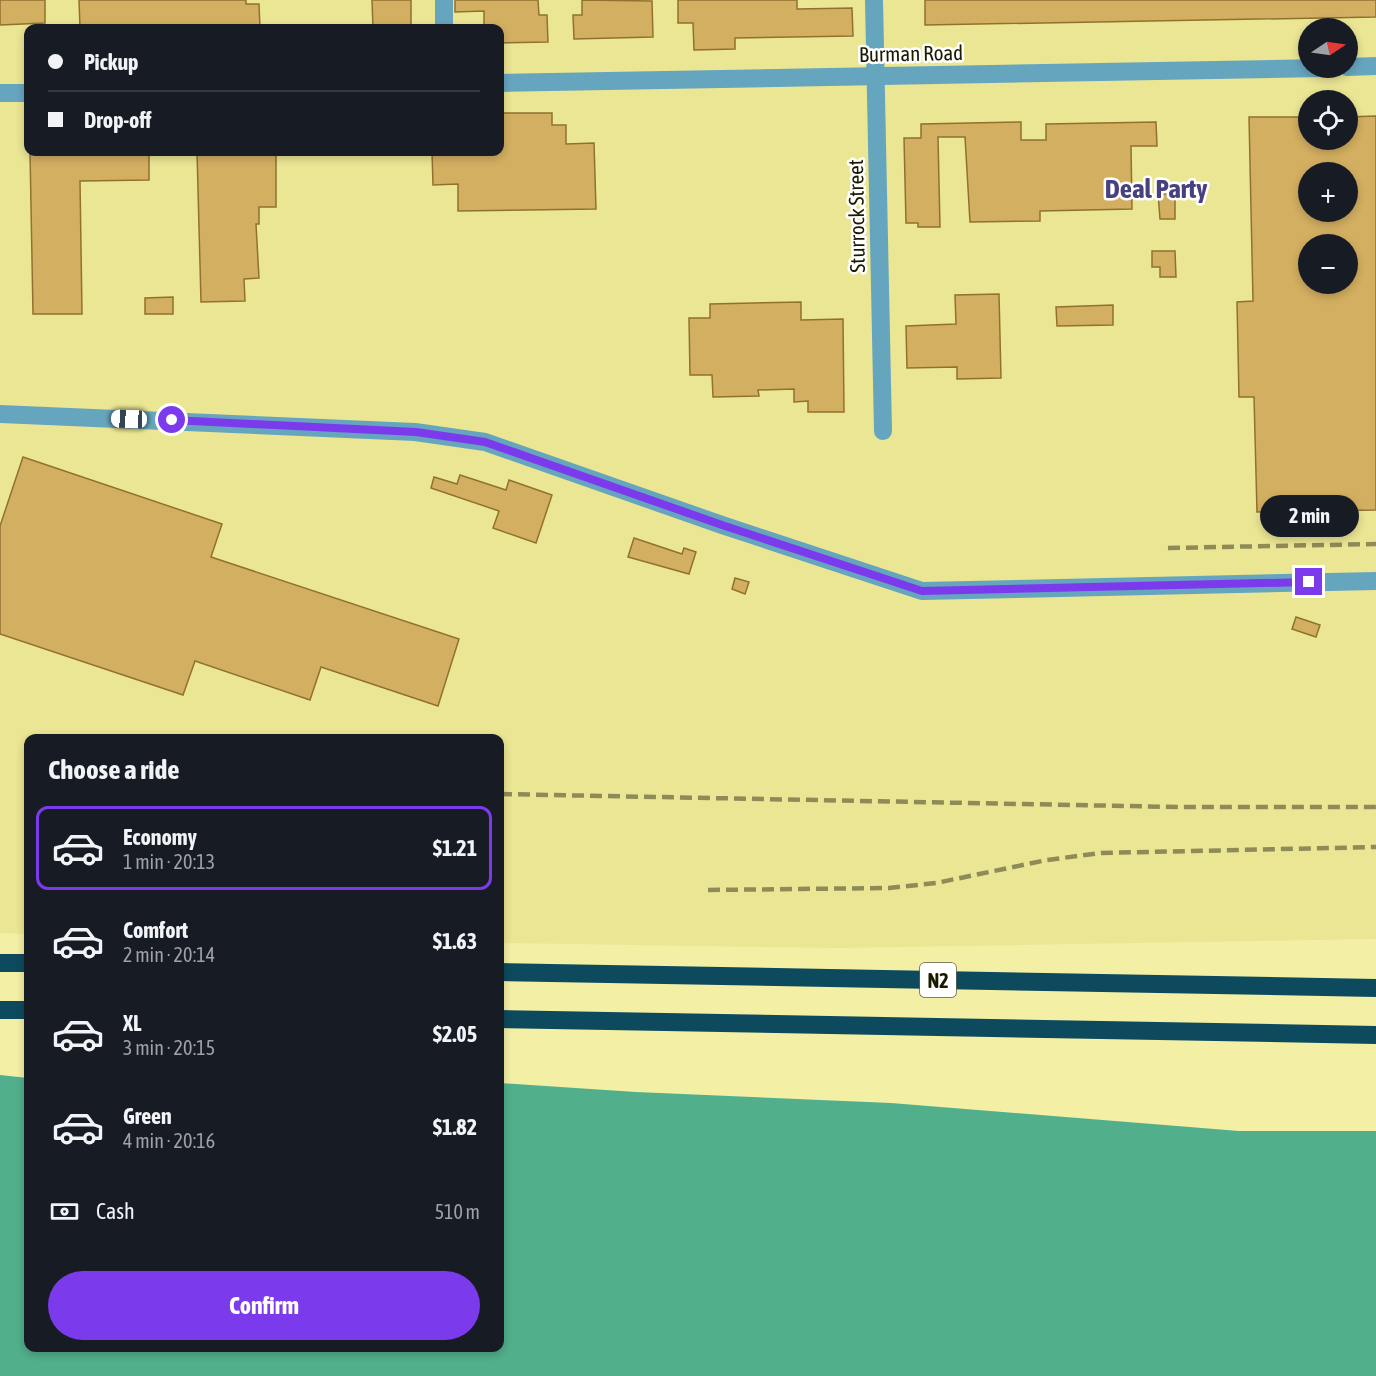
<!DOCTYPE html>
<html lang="en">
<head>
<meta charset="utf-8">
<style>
  body { margin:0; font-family:"Asap Condensed",sans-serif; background:#20242c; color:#f1f3f6; height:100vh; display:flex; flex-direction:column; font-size:22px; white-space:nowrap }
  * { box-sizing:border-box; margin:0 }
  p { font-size:20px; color:#9ea1a6 }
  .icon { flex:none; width:33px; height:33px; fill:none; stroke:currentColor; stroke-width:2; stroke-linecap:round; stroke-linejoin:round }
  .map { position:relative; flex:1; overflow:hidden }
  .sheet { position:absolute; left:24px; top:734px; width:480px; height:618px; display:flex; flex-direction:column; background:#171b24; border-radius:12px; box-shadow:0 3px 9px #0003 }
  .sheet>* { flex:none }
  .hud { position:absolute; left:24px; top:24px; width:480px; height:132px; border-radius:12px; box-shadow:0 3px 9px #0003; display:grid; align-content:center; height:132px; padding:0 24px; background:#171b24 }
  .needle { width:39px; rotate:77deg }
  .tools { position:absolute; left:1298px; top:18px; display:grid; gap:12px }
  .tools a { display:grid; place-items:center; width:60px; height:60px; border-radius:50%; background:#171b24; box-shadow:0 3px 9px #0003; font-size:30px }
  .end { position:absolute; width:27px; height:27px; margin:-14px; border:8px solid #7c3aed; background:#fff; box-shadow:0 0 0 3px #fff }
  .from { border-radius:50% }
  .bubble { position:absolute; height:42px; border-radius:21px; background:#171b24; box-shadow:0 3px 9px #0003; font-size:20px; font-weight:700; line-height:42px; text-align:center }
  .car { position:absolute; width:18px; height:36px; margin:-18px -9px; border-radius:8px; box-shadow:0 0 4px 2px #0007; background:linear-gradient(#fff 24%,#345 0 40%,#fff 0 76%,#345 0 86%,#fff 0) }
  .hud b { display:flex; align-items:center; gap:21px; height:57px; font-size:22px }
  .hud b+b { border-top:2px solid #363941 }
  .hud i { width:15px; height:15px; background:#f1f3f6 }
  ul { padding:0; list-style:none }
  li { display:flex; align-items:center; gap:18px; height:84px; margin:0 12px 9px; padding:0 12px; border:3px solid transparent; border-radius:12px }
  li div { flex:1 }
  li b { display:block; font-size:22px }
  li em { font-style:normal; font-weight:700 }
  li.selected { border-color:#7c3aed }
  li>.icon { width:54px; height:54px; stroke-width:1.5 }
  h2 { padding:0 24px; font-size:27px; line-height:72px }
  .pay { display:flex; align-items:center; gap:15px; height:66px; padding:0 24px; font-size:22px }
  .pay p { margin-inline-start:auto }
  .primary-button { display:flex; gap:12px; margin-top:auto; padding:12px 24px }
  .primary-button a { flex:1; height:69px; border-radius:36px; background:#7c3aed; color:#fff; font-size:24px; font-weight:700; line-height:69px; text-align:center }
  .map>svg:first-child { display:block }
  .built { fill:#ebe694; fill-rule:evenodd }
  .water { fill:#51b08b }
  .building { fill:#d3af61; stroke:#90722e; stroke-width:1.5; fill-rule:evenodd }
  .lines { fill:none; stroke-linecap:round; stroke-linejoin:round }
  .minor { stroke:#66a5be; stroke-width:18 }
  .highway { stroke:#0d4a5d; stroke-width:18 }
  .rail { stroke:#8e8b58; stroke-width:4.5; stroke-dasharray:12 6; stroke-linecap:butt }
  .route { stroke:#7c3aed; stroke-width:8 }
  .labels { text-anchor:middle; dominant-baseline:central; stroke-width:5; stroke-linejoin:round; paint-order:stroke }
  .shield { fill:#fff; stroke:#5f5e4c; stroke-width:1.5 }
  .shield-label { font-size:20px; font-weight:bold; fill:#1b1900 }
  .street-label { font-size:21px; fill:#1b1900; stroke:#fff }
  .district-label { font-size:27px; font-weight:bold; fill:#47417e; stroke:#fff }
</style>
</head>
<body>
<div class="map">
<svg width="1376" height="1376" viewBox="0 0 1376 1376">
  <rect width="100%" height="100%" fill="#f3efa5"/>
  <!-- built -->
  <path class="built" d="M 0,0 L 1376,0 L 1376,939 L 838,948 L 500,943 L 500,738 L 28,738 L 28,934 L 0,933 ZM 28,28 L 500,28 L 500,152 L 28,152 ZM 1308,28 L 1347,28 L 1347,68 L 1308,68 ZM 1308,100 L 1347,100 L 1347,140 L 1308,140 ZM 1308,172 L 1347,172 L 1347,212 L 1308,212 ZM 1308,244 L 1347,244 L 1347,284 L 1308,284 Z"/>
  <!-- water -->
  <path class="water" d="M 0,1075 L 28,1078 L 28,1347 L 500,1347 L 500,1083 L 636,1092 L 891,1103 L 1239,1131 L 1376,1131 L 1376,1376 L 0,1376 Z"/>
  <!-- building -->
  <g class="building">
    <path d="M 0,0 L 45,0 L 45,23 L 0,25 Z"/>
    <path d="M 79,0 L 246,0 L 246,4 L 259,4 L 260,28 L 80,28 Z"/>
    <path d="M 372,0 L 411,0 L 411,28 L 373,28 Z"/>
    <path d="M 455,0 L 538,0 L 539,15 L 547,15 L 548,42 L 500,43 L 500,28 L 484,28 L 484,11 L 455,12 Z"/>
    <path d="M 582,0 L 652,1 L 653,37 L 574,39 L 573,15 L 582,15 Z"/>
    <path d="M 678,0 L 797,0 L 797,9 L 852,8 L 853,36 L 735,38 L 735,49 L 694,50 L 693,23 L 678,23 Z"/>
    <path d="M 925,0 L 1376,0 L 1376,17 L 925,25 Z"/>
    <path d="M 500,113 L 552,113 L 552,125 L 566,125 L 566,144 L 594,143 L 596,209 L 458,211 L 458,184 L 433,185 L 432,152 L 500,152 Z"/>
    <path d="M 1376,116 L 1376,510 L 1257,512 L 1254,397 L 1239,397 L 1237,302 L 1253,301 L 1249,117 L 1308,117 L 1308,140 L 1347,140 L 1347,117 ZM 1308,172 L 1347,172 L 1347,212 L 1308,212 ZM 1308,244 L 1347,244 L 1347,284 L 1308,284 Z"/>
    <path d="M 1021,122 L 1021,140 L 1046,140 L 1046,124 L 1156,122 L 1157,146 L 1131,146 L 1132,209 L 1040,211 L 1040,221 L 970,222 L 965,137 L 938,137 L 940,227 L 918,227 L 918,223 L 906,223 L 904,138 L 921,138 L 921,124 Z"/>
    <path d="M 30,152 L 149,152 L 149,180 L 80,181 L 82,314 L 33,314 Z"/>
    <path d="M 197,152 L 276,152 L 276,207 L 259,207 L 259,224 L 256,224 L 259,278 L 244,279 L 245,301 L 201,302 Z"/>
    <path d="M 1158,194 L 1175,194 L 1175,219 L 1160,219 Z"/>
    <path d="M 1152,251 L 1175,251 L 1176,277 L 1160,277 L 1160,267 L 1152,267 Z"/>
    <path d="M 999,294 L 1001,378 L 957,379 L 957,367 L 907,368 L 906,326 L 956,324 L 955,295 Z"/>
    <path d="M 173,297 L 173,314 L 145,314 L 145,298 Z"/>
    <path d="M 801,302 L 801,320 L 843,319 L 844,412 L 808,412 L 808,401 L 794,402 L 794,389 L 758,390 L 759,396 L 713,397 L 712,375 L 690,375 L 689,318 L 710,318 L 710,304 Z"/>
    <path d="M 1113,305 L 1113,325 L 1057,326 L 1056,307 Z"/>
    <path d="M 23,457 L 222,524 L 211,557 L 459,639 L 438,706 L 321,667 L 310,700 L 195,661 L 183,695 L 0,634 L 0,526 Z"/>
    <path d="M 460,475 L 506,490 L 509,480 L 552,495 L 536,543 L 493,528 L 499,511 L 431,488 L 434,477 L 457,484 Z"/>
    <path d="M 634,538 L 682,554 L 684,548 L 696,552 L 689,574 L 628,557 Z"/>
    <path d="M 735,578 L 749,582 L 745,594 L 732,589 Z"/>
    <path d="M 1296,617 L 1320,625 L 1316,637 L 1292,629 Z"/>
  </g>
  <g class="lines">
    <!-- minor -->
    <g class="minor">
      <path d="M 444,0 L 444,28"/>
      <path d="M 874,0 L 883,431"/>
      <path d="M 1347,67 L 1376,66"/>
      <path d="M 500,83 L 1323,68"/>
      <path d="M 0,93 L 28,93"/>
      <path d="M 0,414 L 415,432 L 485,442 L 722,525 L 922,591 L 1376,581"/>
    </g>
    <!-- highway -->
    <g class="highway">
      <path d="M 0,963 L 28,963"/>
      <path d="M 500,972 L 1376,988"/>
      <path d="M 0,1010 L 28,1010"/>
      <path d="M 500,1019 L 1376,1035"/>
    </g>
    <!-- rail -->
    <g class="rail">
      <path d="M 1168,548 L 1376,544"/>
      <path d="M 500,794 L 1178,807 L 1376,807"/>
      <path d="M 708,890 L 889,888 L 936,883 L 1047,860 L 1101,853 L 1376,847"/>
    </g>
  </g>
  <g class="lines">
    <!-- route -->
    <path class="route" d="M 172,420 L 416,432 L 485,442 L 722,525 L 922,591 L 1309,582"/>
  </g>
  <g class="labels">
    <!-- shield labels -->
    <rect class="shield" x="920" y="963" width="36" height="34" rx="4.5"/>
    <g class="shield-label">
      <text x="938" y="980">N2</text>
    </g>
    <!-- street labels -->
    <g class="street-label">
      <text transform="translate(911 53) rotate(-1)">Burman Road</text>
      <text transform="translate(856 216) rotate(-91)">Sturrock Street</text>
    </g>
    <!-- district labels -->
    <g class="district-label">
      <text x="1156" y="188">Deal Party</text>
    </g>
  </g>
</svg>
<div class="tools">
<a><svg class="needle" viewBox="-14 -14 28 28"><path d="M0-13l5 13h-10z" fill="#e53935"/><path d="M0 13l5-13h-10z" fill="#9ea1a6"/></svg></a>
<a><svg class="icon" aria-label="locate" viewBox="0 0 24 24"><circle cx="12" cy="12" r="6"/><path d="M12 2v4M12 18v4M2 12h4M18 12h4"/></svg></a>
<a>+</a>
<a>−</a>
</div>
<i class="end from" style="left:172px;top:420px"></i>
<i class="end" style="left:1309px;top:582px"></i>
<div class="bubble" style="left:1260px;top:495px;width:99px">2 min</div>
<i class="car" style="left:129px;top:419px;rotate:272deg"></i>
<div class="hud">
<b><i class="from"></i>Pickup</b>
<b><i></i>Drop-off</b>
</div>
<section class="sheet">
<h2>Choose a ride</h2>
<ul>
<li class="selected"><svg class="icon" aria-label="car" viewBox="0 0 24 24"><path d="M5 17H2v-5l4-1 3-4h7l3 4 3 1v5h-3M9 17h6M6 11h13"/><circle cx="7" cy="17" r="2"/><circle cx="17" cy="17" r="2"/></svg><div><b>Economy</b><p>1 min · 20:13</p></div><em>$1.21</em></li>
<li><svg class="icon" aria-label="car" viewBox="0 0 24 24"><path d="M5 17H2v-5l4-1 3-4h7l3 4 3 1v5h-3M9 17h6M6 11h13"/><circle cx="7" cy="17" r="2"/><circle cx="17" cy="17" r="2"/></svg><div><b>Comfort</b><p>2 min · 20:14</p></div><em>$1.63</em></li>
<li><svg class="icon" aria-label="car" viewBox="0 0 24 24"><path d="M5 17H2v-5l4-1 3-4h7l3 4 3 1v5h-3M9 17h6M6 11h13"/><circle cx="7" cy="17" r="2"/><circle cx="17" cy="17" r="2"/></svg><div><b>XL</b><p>3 min · 20:15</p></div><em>$2.05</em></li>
<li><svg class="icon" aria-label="car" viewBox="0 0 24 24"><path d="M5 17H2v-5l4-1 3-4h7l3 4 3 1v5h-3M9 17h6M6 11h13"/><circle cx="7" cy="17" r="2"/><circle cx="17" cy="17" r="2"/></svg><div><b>Green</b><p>4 min · 20:16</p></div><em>$1.82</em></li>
</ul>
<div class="pay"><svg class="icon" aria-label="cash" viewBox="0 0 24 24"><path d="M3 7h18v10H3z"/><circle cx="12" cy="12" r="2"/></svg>Cash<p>510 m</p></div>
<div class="primary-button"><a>Confirm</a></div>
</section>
</div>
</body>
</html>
